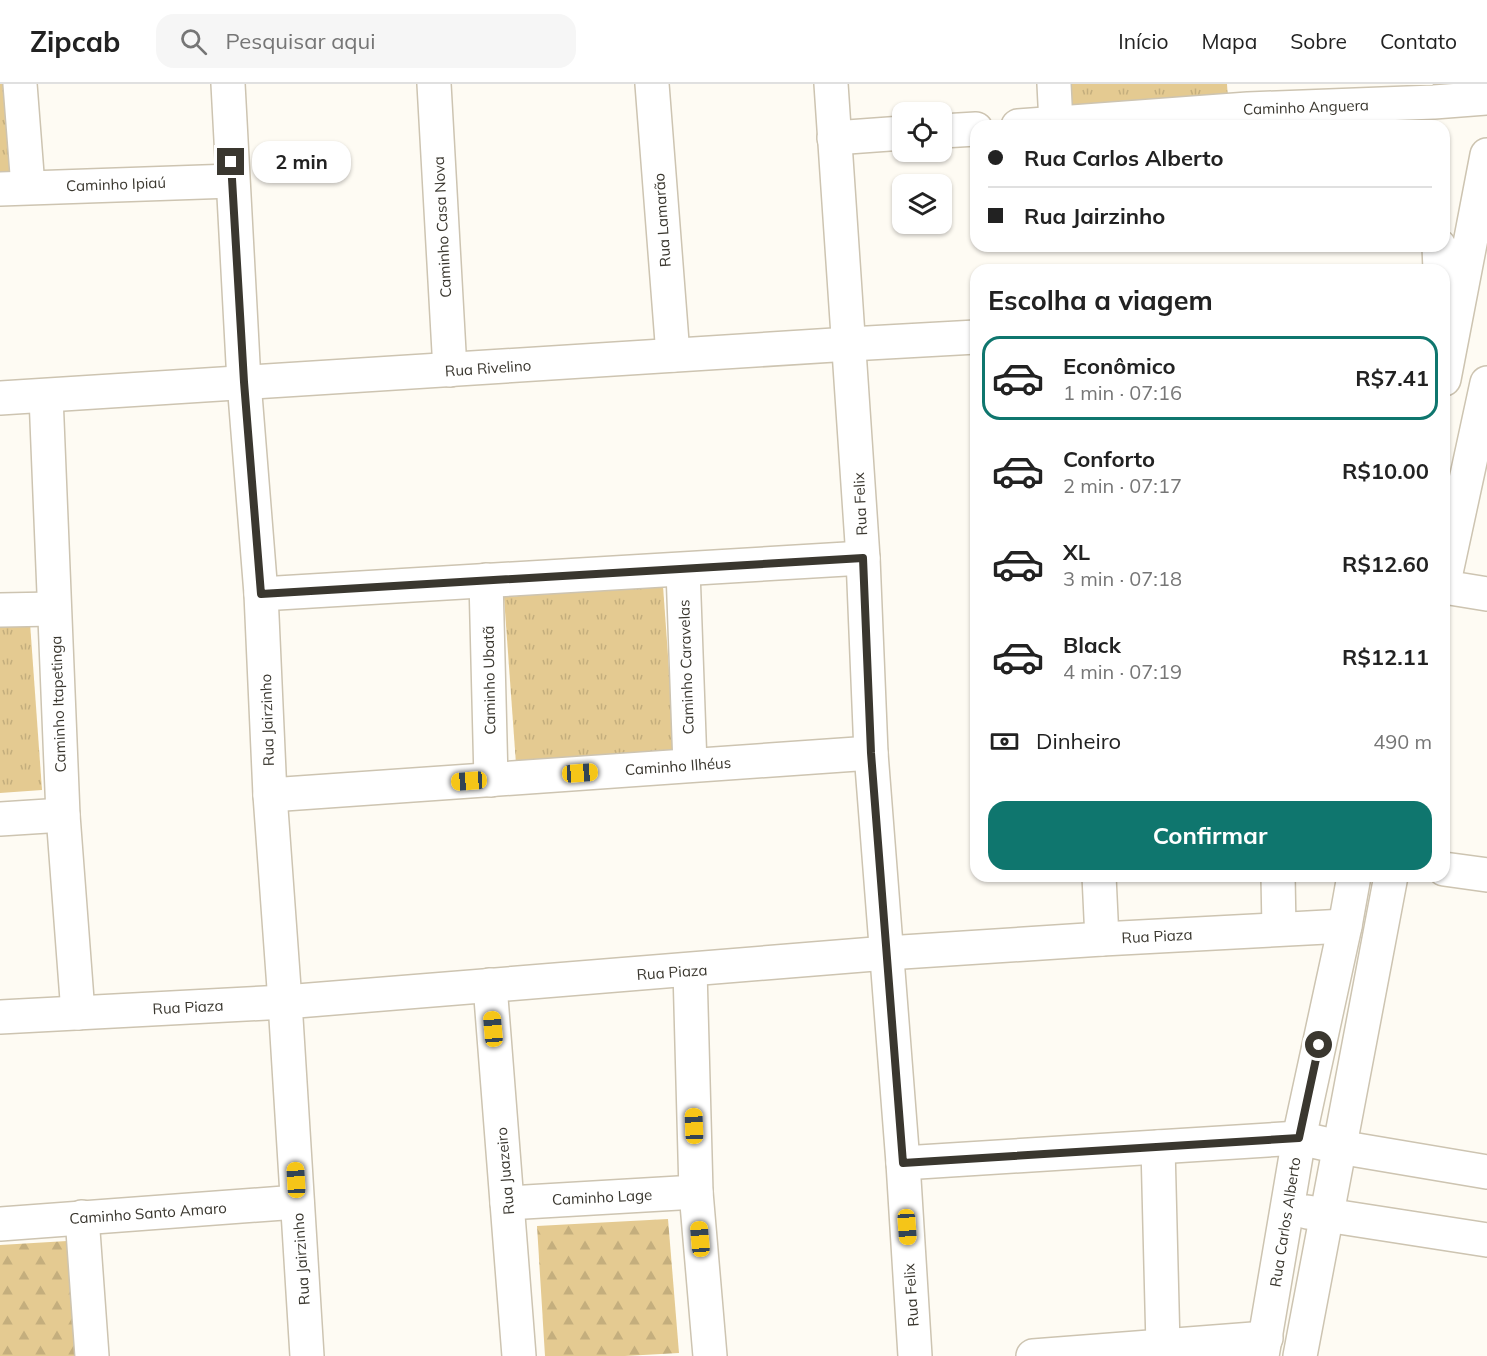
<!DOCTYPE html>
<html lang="pt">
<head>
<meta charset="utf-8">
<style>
  body { margin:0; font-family:Mulish,sans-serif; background:#f6f6f6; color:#222; height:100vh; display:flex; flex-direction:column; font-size:22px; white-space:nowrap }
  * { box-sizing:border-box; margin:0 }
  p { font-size:20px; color:#767676 }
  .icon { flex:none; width:33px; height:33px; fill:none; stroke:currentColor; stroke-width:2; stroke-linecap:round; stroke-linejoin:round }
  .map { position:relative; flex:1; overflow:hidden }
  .side { position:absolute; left:970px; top:180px; width:480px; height:618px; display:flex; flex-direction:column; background:#fff; border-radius:18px; box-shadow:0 2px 4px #0004 }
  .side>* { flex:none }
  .hud { position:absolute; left:970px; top:36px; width:480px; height:132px; border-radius:18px; box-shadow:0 2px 4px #0004; display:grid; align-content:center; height:132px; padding:0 18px; background:#fff }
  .fabs { position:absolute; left:892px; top:18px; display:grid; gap:12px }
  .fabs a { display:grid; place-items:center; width:60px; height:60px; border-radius:12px; background:#fff; box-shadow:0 2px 4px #0004; font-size:30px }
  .end { position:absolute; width:27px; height:27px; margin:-14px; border:8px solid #3a372f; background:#fff; box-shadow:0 0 0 3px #fff }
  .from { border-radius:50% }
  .bubble { position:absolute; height:42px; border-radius:18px; background:#fff; box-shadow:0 2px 4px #0004; font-size:20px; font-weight:700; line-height:42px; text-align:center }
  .car { position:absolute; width:18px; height:36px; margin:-18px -9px; border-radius:8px; box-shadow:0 0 4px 2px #0007; background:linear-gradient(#f5c518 24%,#345 0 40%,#f5c518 0 76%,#345 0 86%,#f5c518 0) }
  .hud b { display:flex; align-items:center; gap:21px; height:57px; font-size:22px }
  .hud b+b { border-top:2px solid #e0e0e0 }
  .hud i { width:15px; height:15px; background:#222 }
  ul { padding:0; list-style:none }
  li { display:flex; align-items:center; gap:18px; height:84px; margin:0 12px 9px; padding:0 6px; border:3px solid transparent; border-radius:18px }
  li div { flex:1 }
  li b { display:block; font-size:22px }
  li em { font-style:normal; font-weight:700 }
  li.active { border-color:#0f766e }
  li>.icon { width:54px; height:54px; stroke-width:1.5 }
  h2 { padding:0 18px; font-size:27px; line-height:72px }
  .pay { display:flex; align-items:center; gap:15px; height:66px; padding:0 18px; font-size:22px }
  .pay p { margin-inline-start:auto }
  .action { display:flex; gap:12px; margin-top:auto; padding:12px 18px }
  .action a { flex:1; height:69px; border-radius:18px; background:#0f766e; color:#fff; font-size:24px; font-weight:700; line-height:69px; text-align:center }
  header { display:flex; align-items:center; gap:36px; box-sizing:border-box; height:84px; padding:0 30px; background:#fff; border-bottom:2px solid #e0e0e0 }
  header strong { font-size:28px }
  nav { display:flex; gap:33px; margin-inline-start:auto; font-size:21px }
  .search { width:420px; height:54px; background:#f6f6f6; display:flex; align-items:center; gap:15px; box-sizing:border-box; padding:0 21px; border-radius:18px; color:#767676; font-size:22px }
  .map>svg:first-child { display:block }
  .forest { fill:url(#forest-firs) }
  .park { fill:url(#park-tufts) }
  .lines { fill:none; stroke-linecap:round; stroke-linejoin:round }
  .minor-casing { stroke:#cdc4b1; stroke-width:36 }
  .minor { stroke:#fff; stroke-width:33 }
  .route { stroke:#3a372f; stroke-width:8 }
  .labels { text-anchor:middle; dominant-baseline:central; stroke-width:5; stroke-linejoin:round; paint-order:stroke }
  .street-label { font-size:15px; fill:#3a372f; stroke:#fff }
</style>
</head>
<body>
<header>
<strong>Zipcab</strong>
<div class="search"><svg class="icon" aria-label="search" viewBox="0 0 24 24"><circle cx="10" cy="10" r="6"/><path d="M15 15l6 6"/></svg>Pesquisar aqui</div>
<nav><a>Início</a><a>Mapa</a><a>Sobre</a><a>Contato</a></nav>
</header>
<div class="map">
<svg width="1487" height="1272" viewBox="0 0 1487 1272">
  <defs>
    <pattern id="forest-firs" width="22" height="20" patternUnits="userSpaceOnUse" patternTransform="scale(1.5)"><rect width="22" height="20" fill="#e4ca91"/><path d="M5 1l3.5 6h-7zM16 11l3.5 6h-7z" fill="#c4ae7d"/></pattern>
    <pattern id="park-tufts" width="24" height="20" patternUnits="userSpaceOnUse" patternTransform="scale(1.5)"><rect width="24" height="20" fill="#e4ca91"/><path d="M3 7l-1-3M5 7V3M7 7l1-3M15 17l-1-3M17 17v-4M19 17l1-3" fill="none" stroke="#c4ae7d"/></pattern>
  </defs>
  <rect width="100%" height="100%" fill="#fefbf3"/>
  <!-- forest -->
  <g class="forest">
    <path d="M 668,1135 L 679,1269 L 625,1272 L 545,1272 L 537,1142 Z"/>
    <path d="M 67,1157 L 75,1272 L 0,1272 L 0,1161 Z"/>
  </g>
  <!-- park -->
  <g class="park">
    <path d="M 0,0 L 12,0 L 19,96 L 0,97 Z"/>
    <path d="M 1068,0 L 1227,0 L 1228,15 L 1070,25 Z"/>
    <path d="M 663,502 L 675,669 L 516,680 L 504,513 Z"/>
    <path d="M 30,539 L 42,706 L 0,709 L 0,541 Z"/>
  </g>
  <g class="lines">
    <defs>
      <g id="minor">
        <path d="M 20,0 L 28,103"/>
        <path d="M 228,0 L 244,298 L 261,510 L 270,711 L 285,918 L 307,1272"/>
        <path d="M 434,0 L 450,286"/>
        <path d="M 652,0 L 673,271"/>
        <path d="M 831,0 L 863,474 L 871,669 L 903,1079 L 915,1272"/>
        <path d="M 1054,0 L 1056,40"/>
        <path d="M 1018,42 L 1248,25 L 1434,18 L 1487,14"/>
        <path d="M 942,47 L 976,45"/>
        <path d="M 834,54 L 903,49"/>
        <path d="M 0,105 L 232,97"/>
        <path d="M 1439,162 L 1440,186"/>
        <path d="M 1444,295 L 1487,71"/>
        <path d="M 46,312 L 63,731 L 78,929"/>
        <path d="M 0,314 L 850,260 L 976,253"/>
        <path d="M 683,486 L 690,681"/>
        <path d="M 486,496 L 491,696"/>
        <path d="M 1444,498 L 1487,299"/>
        <path d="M 1444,503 L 1487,510"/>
        <path d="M 261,510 L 863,474"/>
        <path d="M 0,526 L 54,525"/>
        <path d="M 270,711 L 871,669"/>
        <path d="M 0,735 L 63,731"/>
        <path d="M 1444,785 L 1487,791"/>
        <path d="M 1099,792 L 1102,855"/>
        <path d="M 1278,792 L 1279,845"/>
        <path d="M 690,886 L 696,1108 L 710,1272"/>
        <path d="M 490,901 L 519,1272"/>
        <path d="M 0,933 L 285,918 L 887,869 L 1102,855 L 1345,842"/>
        <path d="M 1158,1063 L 1163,1262"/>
        <path d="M 903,1079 L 1299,1054 L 1339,1063 L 1487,1088"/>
        <path d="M 507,1119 L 696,1108"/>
        <path d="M 1307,1128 L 1487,1156"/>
        <path d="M 82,1133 L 92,1272"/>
        <path d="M 0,1140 L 297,1118"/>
        <path d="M 1033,1272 L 1266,1254"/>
        <path d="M 1262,1272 L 1299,1054 L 1345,842 L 1354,792"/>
        <path d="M 1300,1272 L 1391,792"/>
      </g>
    </defs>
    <!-- minor casing -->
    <use href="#minor" class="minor-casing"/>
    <!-- minor -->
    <use href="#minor" class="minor"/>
  </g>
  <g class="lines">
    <!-- route -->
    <path class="route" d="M 231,78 L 244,298 L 261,510 L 863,474 L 871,669 L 903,1079 L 1299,1054 L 1319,961"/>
  </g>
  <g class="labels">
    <!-- street labels -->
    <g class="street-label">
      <text transform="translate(1306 23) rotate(-2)">Caminho Anguera</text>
      <text transform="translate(116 100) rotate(-2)">Caminho Ipiaú</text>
      <text transform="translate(662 136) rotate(-94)">Rua Lamarão</text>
      <text transform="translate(442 143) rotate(-93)">Caminho Casa Nova</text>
      <text transform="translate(488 284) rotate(-4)">Rua Rivelino</text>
      <text transform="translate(860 420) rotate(-93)">Rua Felix</text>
      <text transform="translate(686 583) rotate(-92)">Caminho Caravelas</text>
      <text transform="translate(489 596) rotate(-91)">Caminho Ubatã</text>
      <text transform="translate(58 620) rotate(-92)">Caminho Itapetinga</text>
      <text transform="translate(267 636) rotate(-92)">Rua Jairzinho</text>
      <text transform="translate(678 682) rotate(-4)">Caminho Ilhéus</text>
      <text transform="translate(1157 852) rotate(-3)">Rua Piaza</text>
      <text transform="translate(672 888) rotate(-4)">Rua Piaza</text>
      <text transform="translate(188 923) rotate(-3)">Rua Piaza</text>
      <text transform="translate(505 1087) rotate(-95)">Rua Juazeiro</text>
      <text transform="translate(602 1113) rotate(-3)">Caminho Lage</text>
      <text transform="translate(148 1129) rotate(-4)">Caminho Santo Amaro</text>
      <text transform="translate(1285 1138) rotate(-81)">Rua Carlos Alberto</text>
      <text transform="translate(301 1175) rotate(-94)">Rua Jairzinho</text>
      <text transform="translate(911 1211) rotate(-94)">Rua Felix</text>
    </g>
  </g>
</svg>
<div class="fabs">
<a><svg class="icon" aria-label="locate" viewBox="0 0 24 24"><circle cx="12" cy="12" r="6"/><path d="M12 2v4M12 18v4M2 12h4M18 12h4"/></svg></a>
<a><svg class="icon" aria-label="layers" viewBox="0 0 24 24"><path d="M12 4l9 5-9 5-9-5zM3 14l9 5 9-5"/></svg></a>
</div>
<i class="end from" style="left:1319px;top:961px"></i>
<i class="end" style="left:231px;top:78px"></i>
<div class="bubble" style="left:252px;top:57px;width:99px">2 min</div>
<i class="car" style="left:580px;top:689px;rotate:86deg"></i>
<i class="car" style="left:469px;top:697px;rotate:266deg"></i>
<i class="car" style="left:493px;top:945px;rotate:355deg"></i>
<i class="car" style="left:694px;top:1042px;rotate:358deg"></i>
<i class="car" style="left:296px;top:1096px;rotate:357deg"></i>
<i class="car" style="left:907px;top:1143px;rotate:176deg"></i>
<i class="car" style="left:700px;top:1155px;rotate:355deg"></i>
<div class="hud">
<b><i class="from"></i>Rua Carlos Alberto</b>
<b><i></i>Rua Jairzinho</b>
</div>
<section class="side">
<h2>Escolha a viagem</h2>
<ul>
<li class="active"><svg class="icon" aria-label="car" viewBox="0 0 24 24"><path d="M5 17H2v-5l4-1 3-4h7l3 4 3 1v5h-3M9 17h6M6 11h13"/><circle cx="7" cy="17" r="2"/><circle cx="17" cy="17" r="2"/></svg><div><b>Econômico</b><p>1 min · 07:16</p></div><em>R$7.41</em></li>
<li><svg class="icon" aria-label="car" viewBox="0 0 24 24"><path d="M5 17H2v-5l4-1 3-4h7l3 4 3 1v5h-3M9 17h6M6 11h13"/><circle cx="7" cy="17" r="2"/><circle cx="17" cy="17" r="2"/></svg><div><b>Conforto</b><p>2 min · 07:17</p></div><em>R$10.00</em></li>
<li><svg class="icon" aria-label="car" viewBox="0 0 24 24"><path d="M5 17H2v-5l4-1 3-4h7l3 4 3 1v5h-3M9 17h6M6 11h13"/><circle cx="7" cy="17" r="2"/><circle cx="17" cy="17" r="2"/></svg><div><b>XL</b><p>3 min · 07:18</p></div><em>R$12.60</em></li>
<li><svg class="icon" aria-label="car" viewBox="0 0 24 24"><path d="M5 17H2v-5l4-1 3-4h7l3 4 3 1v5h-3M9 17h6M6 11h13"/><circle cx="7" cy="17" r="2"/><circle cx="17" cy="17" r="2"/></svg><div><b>Black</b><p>4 min · 07:19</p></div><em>R$12.11</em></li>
</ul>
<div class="pay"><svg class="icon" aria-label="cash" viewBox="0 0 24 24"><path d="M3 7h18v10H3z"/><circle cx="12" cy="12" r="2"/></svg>Dinheiro<p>490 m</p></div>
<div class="action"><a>Confirmar</a></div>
</section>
</div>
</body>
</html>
